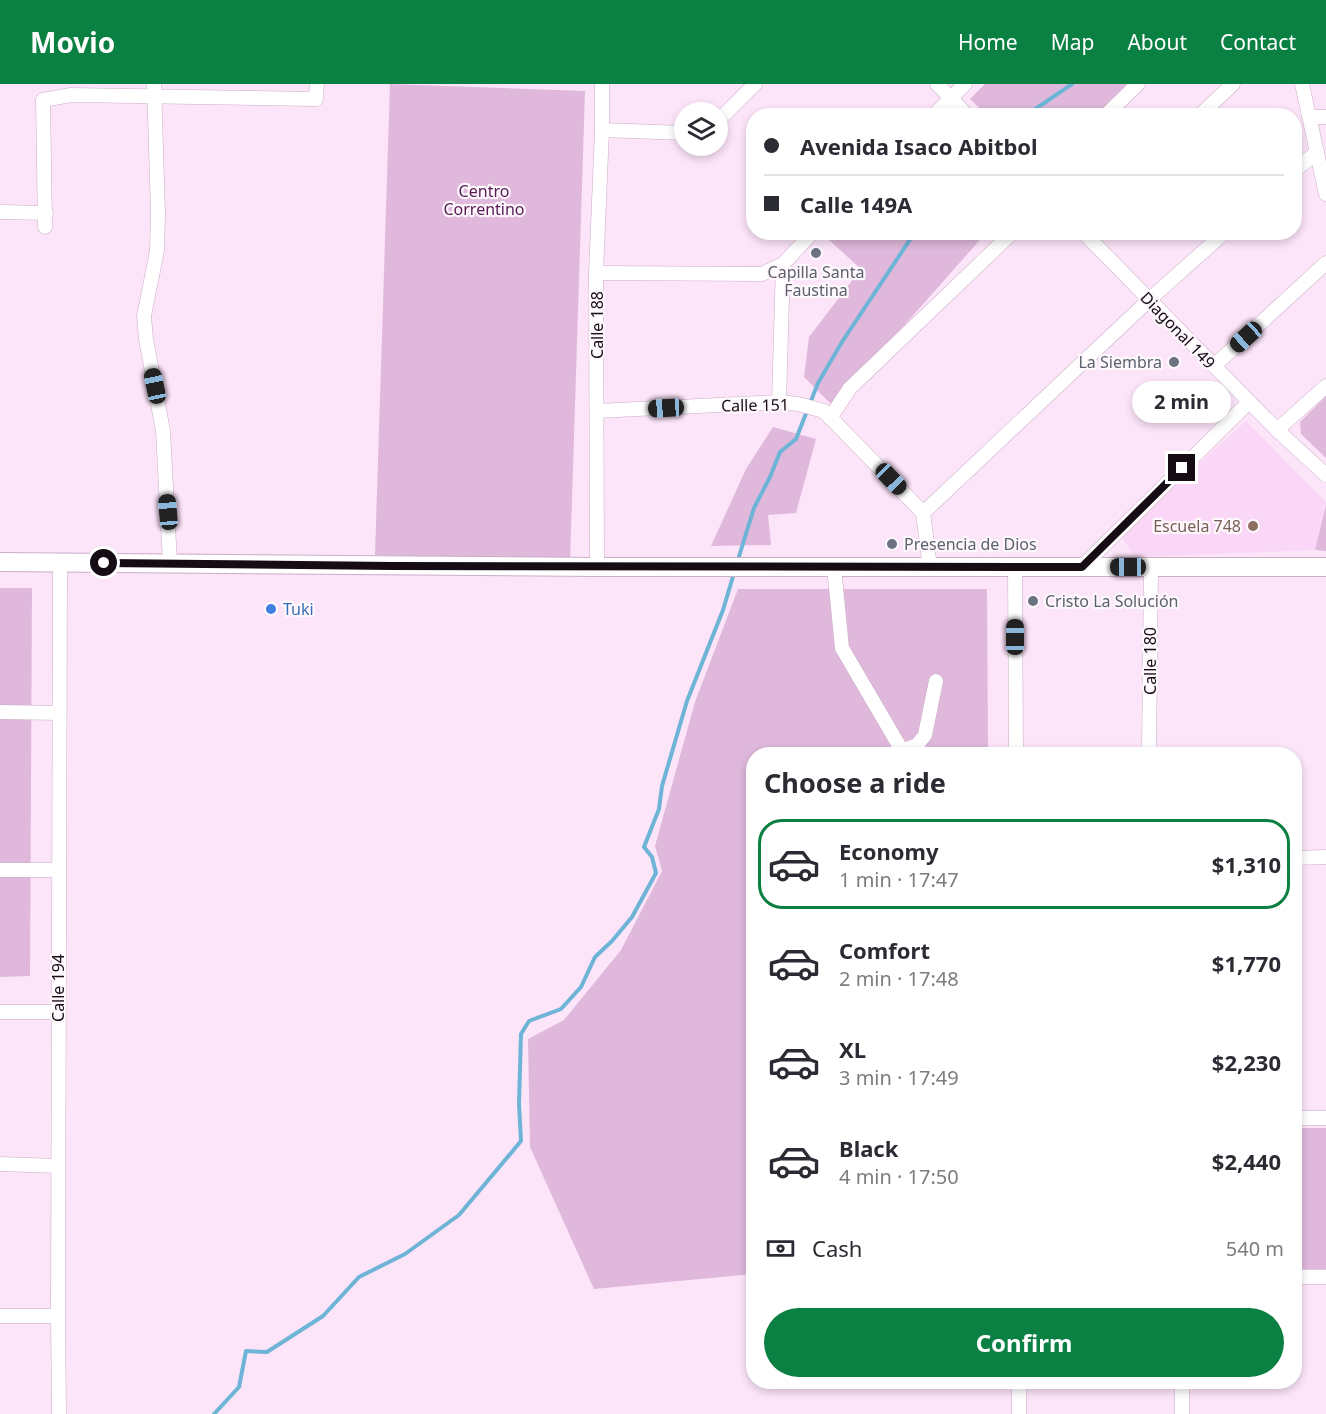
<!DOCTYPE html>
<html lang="en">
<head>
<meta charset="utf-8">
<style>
  body { margin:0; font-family:"Noto Sans",sans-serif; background:#f2f2f3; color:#2b2b33; height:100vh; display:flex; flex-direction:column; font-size:22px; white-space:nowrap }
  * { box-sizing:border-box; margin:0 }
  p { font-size:20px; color:#7c7c81 }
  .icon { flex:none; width:33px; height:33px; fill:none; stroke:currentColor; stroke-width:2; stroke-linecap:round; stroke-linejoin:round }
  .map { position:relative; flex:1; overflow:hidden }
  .sheet { position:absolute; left:746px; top:663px; width:556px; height:642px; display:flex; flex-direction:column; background:#fff; border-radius:24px; box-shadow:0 3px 9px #0003 }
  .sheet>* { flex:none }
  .banner { position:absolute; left:746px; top:24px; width:556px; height:132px; border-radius:24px; box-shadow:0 3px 9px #0003; display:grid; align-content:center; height:132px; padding:0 18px; background:#fff }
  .tools { position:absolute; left:674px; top:18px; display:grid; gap:12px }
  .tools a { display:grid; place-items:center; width:54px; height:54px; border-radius:50%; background:#fff; box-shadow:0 3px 9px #0003; font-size:30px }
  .end { position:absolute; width:27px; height:27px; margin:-14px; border:8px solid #150c14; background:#fff; box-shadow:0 0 0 3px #fff }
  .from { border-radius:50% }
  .bubble { position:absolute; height:42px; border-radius:21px; background:#fff; box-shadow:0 3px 9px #0003; font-size:20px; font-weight:700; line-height:42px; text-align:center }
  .car { position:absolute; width:18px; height:36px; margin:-18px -9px; border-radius:8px; box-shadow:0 0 4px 2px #0007; background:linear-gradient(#222 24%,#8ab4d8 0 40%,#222 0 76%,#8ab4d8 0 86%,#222 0) }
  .banner b { display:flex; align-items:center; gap:21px; height:57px; font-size:22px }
  .banner b+b { border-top:2px solid #e1e1e2 }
  .banner i { width:15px; height:15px; background:#2b2b33 }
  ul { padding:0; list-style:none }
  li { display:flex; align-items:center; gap:18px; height:90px; margin:0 12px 9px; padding:0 6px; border:3px solid transparent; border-radius:24px }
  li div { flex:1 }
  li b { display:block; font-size:22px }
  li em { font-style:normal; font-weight:700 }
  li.on { border-color:#0b8043 }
  li>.icon { width:54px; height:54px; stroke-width:1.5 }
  h2 { padding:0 18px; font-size:27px; line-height:72px }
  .pay { display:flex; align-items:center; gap:15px; height:66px; padding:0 18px; font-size:22px }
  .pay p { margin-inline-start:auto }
  .button { display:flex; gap:12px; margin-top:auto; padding:12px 18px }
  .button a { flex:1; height:69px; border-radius:36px; background:#0b8043; color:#fff; font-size:24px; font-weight:700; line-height:69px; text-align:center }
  header { display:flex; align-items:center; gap:36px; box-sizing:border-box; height:84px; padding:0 30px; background:#0b8043; color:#fff }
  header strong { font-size:28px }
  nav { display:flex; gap:33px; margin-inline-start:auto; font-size:21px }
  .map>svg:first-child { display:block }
  .built { fill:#fad7f6 }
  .green { fill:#dfb8db }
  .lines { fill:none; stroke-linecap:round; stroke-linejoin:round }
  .stream { stroke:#6db4d7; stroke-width:4 }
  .minor-casing { stroke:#caaec7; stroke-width:15 }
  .major-casing { stroke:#caaec7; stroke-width:20 }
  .minor { stroke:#fff; stroke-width:14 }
  .major { stroke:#fff; stroke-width:18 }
  .route { stroke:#150c14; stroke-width:8 }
  .worship-dot { fill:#6b7280; stroke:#fef8fd; stroke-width:2 }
  .education-dot { fill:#8d6e63; stroke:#fef8fd; stroke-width:2 }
  .shop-dot { fill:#3f7fe0; stroke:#fef8fd; stroke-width:2 }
  .labels { text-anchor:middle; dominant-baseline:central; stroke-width:4.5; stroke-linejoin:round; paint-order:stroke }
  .park-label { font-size:16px; fill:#571a55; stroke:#fef8fd }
  .worship-label { font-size:16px; fill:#5b616d; stroke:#fef8fd; text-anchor:start }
  .street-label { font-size:16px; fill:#150c14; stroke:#fef8fd }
  .education-label { font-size:16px; fill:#785e54; stroke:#fef8fd; text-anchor:end }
  .shop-label { font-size:16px; fill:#366cbe; stroke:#fef8fd; text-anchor:start }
</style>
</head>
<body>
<header>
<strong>Movio</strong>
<nav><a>Home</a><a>Map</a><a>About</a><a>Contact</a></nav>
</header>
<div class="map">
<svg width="1326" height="1330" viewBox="0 0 1326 1330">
  <rect width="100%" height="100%" fill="#fce4f9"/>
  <!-- built -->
  <path class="built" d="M 1246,337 L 1326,418 L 1315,466 L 1135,473 L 1122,454 L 1159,416 Z"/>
  <!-- green -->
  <g class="green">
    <path d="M 390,0 L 585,7 L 570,478 L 375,471 Z"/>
    <path d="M 985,0 L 1127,0 L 1096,31 L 987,31 L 970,15 Z"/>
    <path d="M 836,149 L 986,149 L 833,322 L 804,293 L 809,253 L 861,185 L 829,156 Z"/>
    <path d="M 1326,312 L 1326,374 L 1301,350 L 1300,338 Z"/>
    <path d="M 773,343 L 816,355 L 796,429 L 768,431 L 771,461 L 711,462 L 746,385 Z"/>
    <path d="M 1326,421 L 1326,467 L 1315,466 Z"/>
    <path d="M 0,504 L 32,504 L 30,892 L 0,893 Z"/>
    <path d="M 738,505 L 987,505 L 988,670 L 753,670 L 753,1190 L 594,1205 L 530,1063 L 528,955 L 564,936 L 621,866 L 662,787 L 655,762 L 695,618 Z"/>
    <rect x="1295" y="1044" width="31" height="141"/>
  </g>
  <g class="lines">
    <!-- stream -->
    <g class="stream">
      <path d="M 1025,32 L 1072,0"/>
      <path d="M 737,479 L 754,424 L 770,393 L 780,368 L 796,355 L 818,299 L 842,258 L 915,148"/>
      <path d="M 214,1330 L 239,1303 L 246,1267 L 267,1268 L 323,1232 L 359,1193 L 405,1170 L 459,1131 L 521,1057 L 519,1020 L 521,950 L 529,937 L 561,925 L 581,903 L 595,873 L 612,857 L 632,833 L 656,789 L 652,773 L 644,763 L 659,725 L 662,702 L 687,617 L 723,526 L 734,489"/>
    </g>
    <defs>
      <g id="minor">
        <path d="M 154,0 L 158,129 L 157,167 L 144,232 L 146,255 L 163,347 L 170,479"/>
        <path d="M 937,0 L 968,32"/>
        <path d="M 1302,0 L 1326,110"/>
        <path d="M 933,32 L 965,0"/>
        <path d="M 1105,32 L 1138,0"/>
        <path d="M 1199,32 L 1233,0"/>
        <path d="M 1310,33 L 1326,33"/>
        <path d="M 717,38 L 755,0"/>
        <path d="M 602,46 L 684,49"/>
        <path d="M 1294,87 L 1317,68"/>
        <path d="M 0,128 L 46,129"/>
        <path d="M 45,143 L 43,16 L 71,11 L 316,15 L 317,0"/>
        <path d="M 1083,148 L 1277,346 L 1326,391"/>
        <path d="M 596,189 L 762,190 L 783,180 L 813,148"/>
        <path d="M 1214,282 L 1326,179"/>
        <path d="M 779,318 L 783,180"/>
        <path d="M 597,327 L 779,318 L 798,320 L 824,327 L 923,429 L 930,483"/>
        <path d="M 830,334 L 850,304 L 1013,148"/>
        <path d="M 1277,346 L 1326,302"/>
        <path d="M 923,429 L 1149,216 L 1225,148"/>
        <path d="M 597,483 L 596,189 L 602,46 L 602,0"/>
        <path d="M 834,483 L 842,564 L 904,670"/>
        <path d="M 1015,483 L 1016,670"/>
        <path d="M 1082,483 L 1249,318"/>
        <path d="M 0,628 L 59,629"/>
        <path d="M 902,667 L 917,661 L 925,651 L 936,597"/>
        <path d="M 1149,670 L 1151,483"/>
        <path d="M 1294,774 L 1326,773"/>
        <path d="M 0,786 L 59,786"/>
        <path d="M 0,928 L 58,928"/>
        <path d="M 1294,1034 L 1326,1034"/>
        <path d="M 0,1080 L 58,1082"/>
        <path d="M 1294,1193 L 1326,1193"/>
        <path d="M 0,1232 L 58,1232"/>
        <path d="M 1019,1298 L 1019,1330"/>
        <path d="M 1182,1298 L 1182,1330"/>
        <path d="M 59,1330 L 58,1232 L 60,479"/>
      </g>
      <path id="major" d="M 0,478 L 597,483 L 1326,483"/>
    </defs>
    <!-- minor casing -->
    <use href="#minor" class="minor-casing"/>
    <!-- major casing -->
    <use href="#major" class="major-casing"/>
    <!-- minor -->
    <use href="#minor" class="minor"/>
    <!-- major -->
    <use href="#major" class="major"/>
  </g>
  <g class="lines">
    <!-- route -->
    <path class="route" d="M 104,479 L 392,482 L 1082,483 L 1182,384"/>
  </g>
  <!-- markers -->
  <g class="worship-dot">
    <circle cx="816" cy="169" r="6"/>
    <circle cx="1174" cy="278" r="6"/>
    <circle cx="892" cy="460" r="6"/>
    <circle cx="1033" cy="517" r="6"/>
  </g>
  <circle class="education-dot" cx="1253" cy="442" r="6"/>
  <circle class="shop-dot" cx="271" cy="525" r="6"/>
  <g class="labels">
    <!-- park labels -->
    <g class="park-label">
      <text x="484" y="107">Centro<tspan x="484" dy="18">Correntino</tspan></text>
    </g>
    <!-- worship labels -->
    <g class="worship-label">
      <text x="816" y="188" text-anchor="middle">Capilla Santa<tspan x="816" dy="18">Faustina</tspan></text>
      <text x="1162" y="278" text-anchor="end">La Siembra</text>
      <text x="904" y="460">Presencia de Dios</text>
      <text x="1045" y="517">Cristo La Solución</text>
    </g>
    <!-- street labels -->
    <g class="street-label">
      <text transform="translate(597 241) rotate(-90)">Calle 188</text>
      <text transform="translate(1178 246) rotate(46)">Diagonal 149</text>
      <text transform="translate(755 321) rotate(-1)">Calle 151</text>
      <text transform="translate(1150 577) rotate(-90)">Calle 180</text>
      <text transform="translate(58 904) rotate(-90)">Calle 194</text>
    </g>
    <!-- education labels -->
    <g class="education-label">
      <text x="1241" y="442">Escuela 748</text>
    </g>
    <!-- shop labels -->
    <g class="shop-label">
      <text x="283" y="525">Tuki</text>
    </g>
  </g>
</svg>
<div class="tools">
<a><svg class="icon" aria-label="layers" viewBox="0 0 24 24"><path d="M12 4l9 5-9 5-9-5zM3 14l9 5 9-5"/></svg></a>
</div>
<i class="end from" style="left:104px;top:479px"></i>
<i class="end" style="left:1182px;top:384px"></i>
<div class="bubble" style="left:1132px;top:297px;width:99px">2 min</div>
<i class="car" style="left:1246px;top:253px;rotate:228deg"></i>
<i class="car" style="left:155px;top:302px;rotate:348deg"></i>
<i class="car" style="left:666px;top:324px;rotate:267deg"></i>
<i class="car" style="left:891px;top:395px;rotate:136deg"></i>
<i class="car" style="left:168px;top:428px;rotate:355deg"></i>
<i class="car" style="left:1128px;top:483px;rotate:270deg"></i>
<i class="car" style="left:1015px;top:553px;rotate:0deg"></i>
<div class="banner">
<b><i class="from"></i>Avenida Isaco Abitbol</b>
<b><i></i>Calle 149A</b>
</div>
<section class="sheet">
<h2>Choose a ride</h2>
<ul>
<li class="on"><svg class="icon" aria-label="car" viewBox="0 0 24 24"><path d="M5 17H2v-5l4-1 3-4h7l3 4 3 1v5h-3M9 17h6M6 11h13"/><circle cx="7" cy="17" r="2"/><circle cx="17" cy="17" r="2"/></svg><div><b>Economy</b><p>1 min · 17:47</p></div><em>$1,310</em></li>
<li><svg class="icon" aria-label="car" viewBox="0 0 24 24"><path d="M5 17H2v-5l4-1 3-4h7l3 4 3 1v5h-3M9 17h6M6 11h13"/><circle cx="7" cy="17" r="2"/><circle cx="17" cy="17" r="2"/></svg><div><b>Comfort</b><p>2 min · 17:48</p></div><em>$1,770</em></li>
<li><svg class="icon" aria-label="car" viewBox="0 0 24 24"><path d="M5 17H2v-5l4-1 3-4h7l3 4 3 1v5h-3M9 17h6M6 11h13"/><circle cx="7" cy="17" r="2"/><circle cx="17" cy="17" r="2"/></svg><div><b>XL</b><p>3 min · 17:49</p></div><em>$2,230</em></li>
<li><svg class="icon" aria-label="car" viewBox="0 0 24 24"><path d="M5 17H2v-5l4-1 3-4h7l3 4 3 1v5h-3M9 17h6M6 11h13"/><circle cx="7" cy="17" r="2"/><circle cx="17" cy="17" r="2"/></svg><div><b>Black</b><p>4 min · 17:50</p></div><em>$2,440</em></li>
</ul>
<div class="pay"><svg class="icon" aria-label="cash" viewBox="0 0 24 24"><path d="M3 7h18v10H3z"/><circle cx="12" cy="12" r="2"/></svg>Cash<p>540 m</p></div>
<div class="button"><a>Confirm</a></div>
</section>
</div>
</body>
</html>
